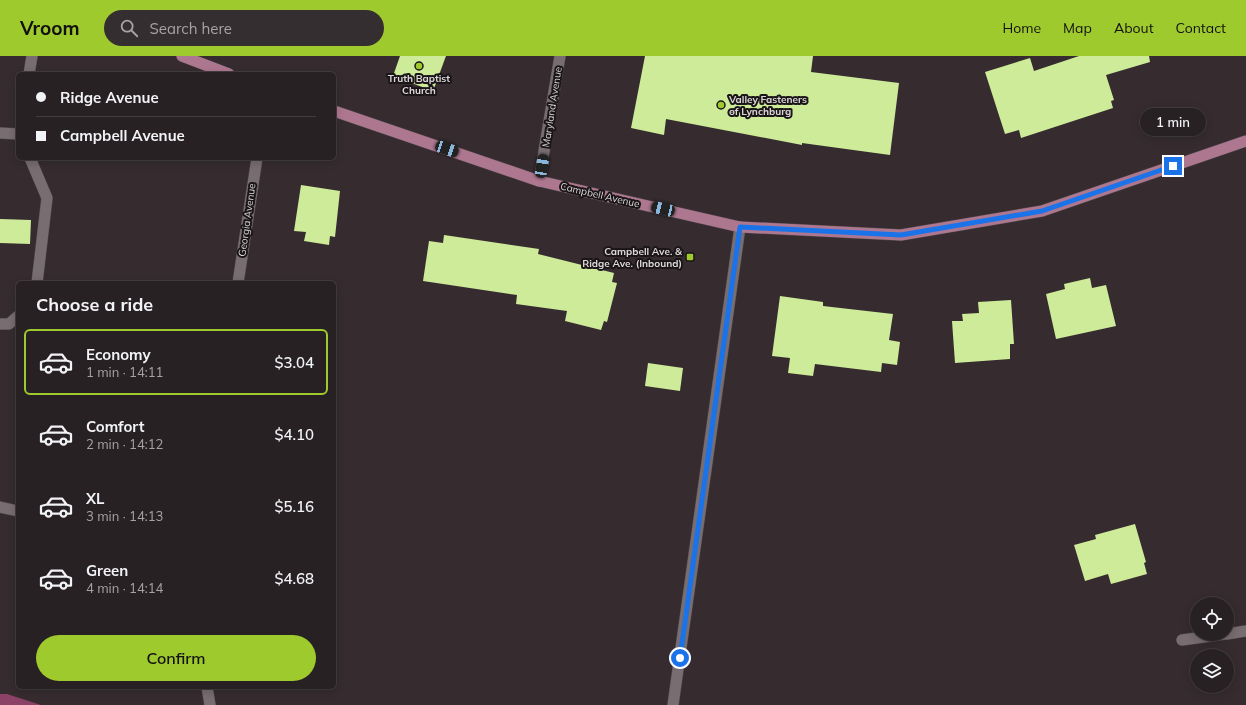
<!DOCTYPE html>
<html lang="en">
<head>
<meta charset="utf-8">
<style>
  body { margin:0; font-family:Mulish,sans-serif; background:#342e31; color:#f1f3f6; height:100vh; display:flex; flex-direction:column; font-size:15px; white-space:nowrap }
  * { box-sizing:border-box; margin:0 }
  p { font-size:13px; color:#a5a3a6 }
  .icon { flex:none; width:22px; height:22px; fill:none; stroke:currentColor; stroke-width:2; stroke-linecap:round; stroke-linejoin:round }
  .map { position:relative; flex:1; overflow:hidden }
  .details { position:absolute; left:16px; top:225px; width:320px; height:408px; display:flex; flex-direction:column; background:#282124; border-radius:6px; box-shadow:0 2px 10px #0003,0 0 0 1px #443e41 }
  .details>* { flex:none }
  .top-card { position:absolute; left:16px; top:16px; width:320px; height:88px; border-radius:6px; box-shadow:0 2px 10px #0003,0 0 0 1px #443e41; display:grid; align-content:center; height:88px; padding:0 20px; background:#282124 }
  .controls { position:absolute; left:1190px; top:541px; display:grid; gap:8px }
  .controls a { display:grid; place-items:center; width:44px; height:44px; border-radius:50%; background:#282124; box-shadow:0 2px 10px #0003,0 0 0 1px #443e41; font-size:20px }
  .end { position:absolute; width:18px; height:18px; margin:-9px; border:5px solid #1a73e8; background:#fff; box-shadow:0 0 0 2px #fff }
  .from { border-radius:50% }
  .bubble { position:absolute; height:28px; border-radius:14px; background:#282124; box-shadow:0 2px 10px #0003,0 0 0 1px #443e41; font-size:13px; font-weight:600; line-height:28px; text-align:center }
  .car { position:absolute; width:12px; height:24px; margin:-12px -6px; border-radius:5px; box-shadow:0 0 3px 1px #0007; background:linear-gradient(#222 24%,#8ab4d8 0 40%,#222 0 76%,#8ab4d8 0 86%,#222 0) }
  .top-card b { display:flex; align-items:center; gap:14px; height:38px; font-size:15px }
  .top-card b+b { border-top:1px solid #443e41 }
  .top-card i { width:10px; height:10px; background:#f1f3f6 }
  ul { padding:0; list-style:none }
  li { display:flex; align-items:center; gap:12px; height:66px; margin:0 8px 6px; padding:0 12px; border:2px solid transparent; border-radius:6px }
  li div { flex:1 }
  li b { display:block; font-size:15px }
  li em { font-style:normal; font-weight:600 }
  li.selected { border-color:#9fca2d }
  li>.icon { width:36px; height:36px; stroke-width:1.5 }
  h2 { padding:0 20px; font-size:18px; line-height:48px }
  .cta { display:flex; gap:8px; margin-top:auto; padding:8px 20px }
  .cta a { flex:1; height:46px; border-radius:24px; background:#9fca2d; color:#111; font-size:16px; font-weight:600; line-height:46px; text-align:center }
  header { display:flex; align-items:center; gap:24px; box-sizing:border-box; height:56px; padding:0 20px; background:#9fca2d; color:#111 }
  header strong { font-size:19px }
  nav { display:flex; gap:22px; margin-inline-start:auto; font-size:14px }
  .search { width:280px; height:36px; background:#342e31; display:flex; align-items:center; gap:10px; box-sizing:border-box; padding:0 14px; border-radius:22px; color:#a5a3a6; font-size:15px }
  .map>svg:first-child { display:block }
  .forest { fill:#8c4267 }
  .building { fill:#ceeb99 }
  .lines { fill:none; stroke-linecap:round; stroke-linejoin:round }
  .service-casing { stroke:#4f484a; stroke-width:12 }
  .minor-casing { stroke:#4f484a; stroke-width:12 }
  .primary-casing { stroke:#4f484a; stroke-width:12 }
  .service { stroke:#786d71; stroke-width:11 }
  .minor { stroke:#786d71; stroke-width:11 }
  .primary { stroke:#ae7790; stroke-width:11 }
  .route { stroke:#1a73e8; stroke-width:5 }
  .poi-dot { fill:#9fca2d; stroke:#1a1618; stroke-width:1.5 }
  .labels { text-anchor:middle; dominant-baseline:central; stroke-width:4; stroke-linejoin:round; paint-order:stroke }
  .poi-label { font-size:10px; font-weight:bold; fill:#ded8da; stroke:#1a1618 }
  .street-label { font-size:10px; fill:#ded8da; stroke:#1a1618 }
</style>
</head>
<body>
<header>
<strong>Vroom</strong>
<div class="search"><svg class="icon" aria-label="search" viewBox="0 0 24 24"><circle cx="10" cy="10" r="6"/><path d="M15 15l6 6"/></svg>Search here</div>
<nav><a>Home</a><a>Map</a><a>About</a><a>Contact</a></nav>
</header>
<div class="map">
<svg width="1246" height="649" viewBox="0 0 1246 649">
  <rect width="100%" height="100%" fill="#362c30"/>
  <!-- forest -->
  <path class="forest" d="M 0,638 L 7,638 L 41,649 L 0,649 Z"/>
  <!-- building -->
  <g class="building">
    <path d="M 400,0 L 446,0 L 433,35 L 393,20 Z"/>
    <path d="M 645,0 L 813,0 L 811,16 L 899,27 L 890,99 L 802,87 L 802,89 L 666,63 L 664,79 L 631,72 Z"/>
    <path d="M 1079,0 L 1149,0 L 1150,6 L 1106,19 L 1114,44 L 1111,45 L 1113,52 L 1021,82 L 1019,74 L 1005,78 L 985,16 L 1030,2 L 1034,15 Z"/>
    <path d="M 301,129 L 340,135 L 335,181 L 330,180 L 329,189 L 304,185 L 306,176 L 294,175 Z"/>
    <path d="M 0,163 L 31,164 L 30,188 L 0,187 Z"/>
    <path d="M 444,179 L 539,193 L 538,198 L 614,217 L 612,226 L 617,227 L 607,266 L 604,265 L 601,274 L 565,265 L 567,255 L 516,248 L 517,239 L 423,225 L 429,185 L 443,187 Z"/>
    <path d="M 1090,222 L 1092,232 L 1106,229 L 1116,270 L 1056,283 L 1046,238 L 1065,233 L 1064,228 Z"/>
    <path d="M 780,240 L 823,246 L 823,250 L 893,258 L 889,284 L 900,286 L 897,309 L 882,307 L 881,316 L 815,308 L 813,320 L 788,317 L 790,302 L 772,300 Z"/>
    <path d="M 1011,244 L 1014,288 L 1010,288 L 1010,303 L 955,307 L 952,265 L 963,265 L 962,258 L 979,257 L 978,246 Z"/>
    <path d="M 648,307 L 683,312 L 680,335 L 645,330 Z"/>
    <path d="M 1135,468 L 1146,506 L 1144,507 L 1147,518 L 1111,528 L 1108,518 L 1085,525 L 1074,489 L 1096,483 L 1095,479 Z"/>
  </g>
  <g class="lines">
    <defs>
      <g id="service">
        <path d="M 29,18 L 32,0"/>
        <path d="M 0,77 L 18,78"/>
        <path d="M 30,102 L 47,142 L 37,227"/>
        <path d="M 0,268 L 9,268 L 18,260"/>
      </g>
      <g id="minor">
        <path d="M 539,125 L 560,0"/>
        <path d="M 238,227 L 257,102"/>
        <path d="M 0,451 L 18,455"/>
        <path d="M 1227,578 L 1246,575"/>
        <path d="M 1182,584 L 1225,578"/>
        <path d="M 207,631 L 210,649"/>
        <path d="M 673,649 L 740,171"/>
      </g>
      <g id="primary">
        <path d="M 182,0 L 229,18"/>
        <path d="M 334,55 L 539,125 L 740,171 L 901,179 L 1042,155 L 1246,85"/>
      </g>
    </defs>
    <!-- service casing -->
    <use href="#service" class="service-casing"/>
    <!-- minor casing -->
    <use href="#minor" class="minor-casing"/>
    <!-- primary casing -->
    <use href="#primary" class="primary-casing"/>
    <!-- service -->
    <use href="#service" class="service"/>
    <!-- minor -->
    <use href="#minor" class="minor"/>
    <!-- primary -->
    <use href="#primary" class="primary"/>
  </g>
  <g class="lines">
    <!-- route -->
    <path class="route" d="M 680,602 L 740,171 L 901,179 L 1042,155 L 1173,110"/>
  </g>
  <!-- markers -->
  <g class="poi-dot">
    <circle cx="419" cy="10" r="4"/>
    <circle cx="721" cy="49" r="4"/>
    <rect x="686" y="197" width="8" height="8" rx="2"/>
  </g>
  <g class="labels">
    <!-- poi labels -->
    <g class="poi-label">
      <text x="419" y="22">Truth Baptist<tspan x="419" dy="12">Church</tspan></text>
      <text x="729" y="43" text-anchor="start">Valley Fasteners<tspan x="729" dy="12">of Lynchburg</tspan></text>
      <text x="682" y="195" text-anchor="end">Campbell Ave. &amp;<tspan x="682" dy="12">Ridge Ave. (Inbound)</tspan></text>
    </g>
    <!-- street labels -->
    <g class="street-label">
      <text transform="translate(552 51) rotate(-81)">Maryland Avenue</text>
      <text transform="translate(600 139) rotate(13)">Campbell Avenue</text>
      <text transform="translate(247 164) rotate(-82)">Georgia Avenue</text>
    </g>
  </g>
</svg>
<div class="controls">
<a><svg class="icon" aria-label="locate" viewBox="0 0 24 24"><circle cx="12" cy="12" r="6"/><path d="M12 2v4M12 18v4M2 12h4M18 12h4"/></svg></a>
<a><svg class="icon" aria-label="layers" viewBox="0 0 24 24"><path d="M12 4l9 5-9 5-9-5zM3 14l9 5 9-5"/></svg></a>
</div>
<i class="end from" style="left:680px;top:602px"></i>
<i class="end" style="left:1173px;top:110px"></i>
<div class="bubble" style="left:1140px;top:52px;width:66px">1 min</div>
<i class="car" style="left:447px;top:93px;rotate:109deg"></i>
<i class="car" style="left:542px;top:110px;rotate:9deg"></i>
<i class="car" style="left:663px;top:153px;rotate:283deg"></i>
<div class="top-card">
<b><i class="from"></i>Ridge Avenue</b>
<b><i></i>Campbell Avenue</b>
</div>
<section class="details">
<h2>Choose a ride</h2>
<ul>
<li class="selected"><svg class="icon" aria-label="car" viewBox="0 0 24 24"><path d="M5 17H2v-5l4-1 3-4h7l3 4 3 1v5h-3M9 17h6M6 11h13"/><circle cx="7" cy="17" r="2"/><circle cx="17" cy="17" r="2"/></svg><div><b>Economy</b><p>1 min · 14:11</p></div><em>$3.04</em></li>
<li><svg class="icon" aria-label="car" viewBox="0 0 24 24"><path d="M5 17H2v-5l4-1 3-4h7l3 4 3 1v5h-3M9 17h6M6 11h13"/><circle cx="7" cy="17" r="2"/><circle cx="17" cy="17" r="2"/></svg><div><b>Comfort</b><p>2 min · 14:12</p></div><em>$4.10</em></li>
<li><svg class="icon" aria-label="car" viewBox="0 0 24 24"><path d="M5 17H2v-5l4-1 3-4h7l3 4 3 1v5h-3M9 17h6M6 11h13"/><circle cx="7" cy="17" r="2"/><circle cx="17" cy="17" r="2"/></svg><div><b>XL</b><p>3 min · 14:13</p></div><em>$5.16</em></li>
<li><svg class="icon" aria-label="car" viewBox="0 0 24 24"><path d="M5 17H2v-5l4-1 3-4h7l3 4 3 1v5h-3M9 17h6M6 11h13"/><circle cx="7" cy="17" r="2"/><circle cx="17" cy="17" r="2"/></svg><div><b>Green</b><p>4 min · 14:14</p></div><em>$4.68</em></li>
</ul>
<div class="cta"><a>Confirm</a></div>
</section>
</div>
</body>
</html>
